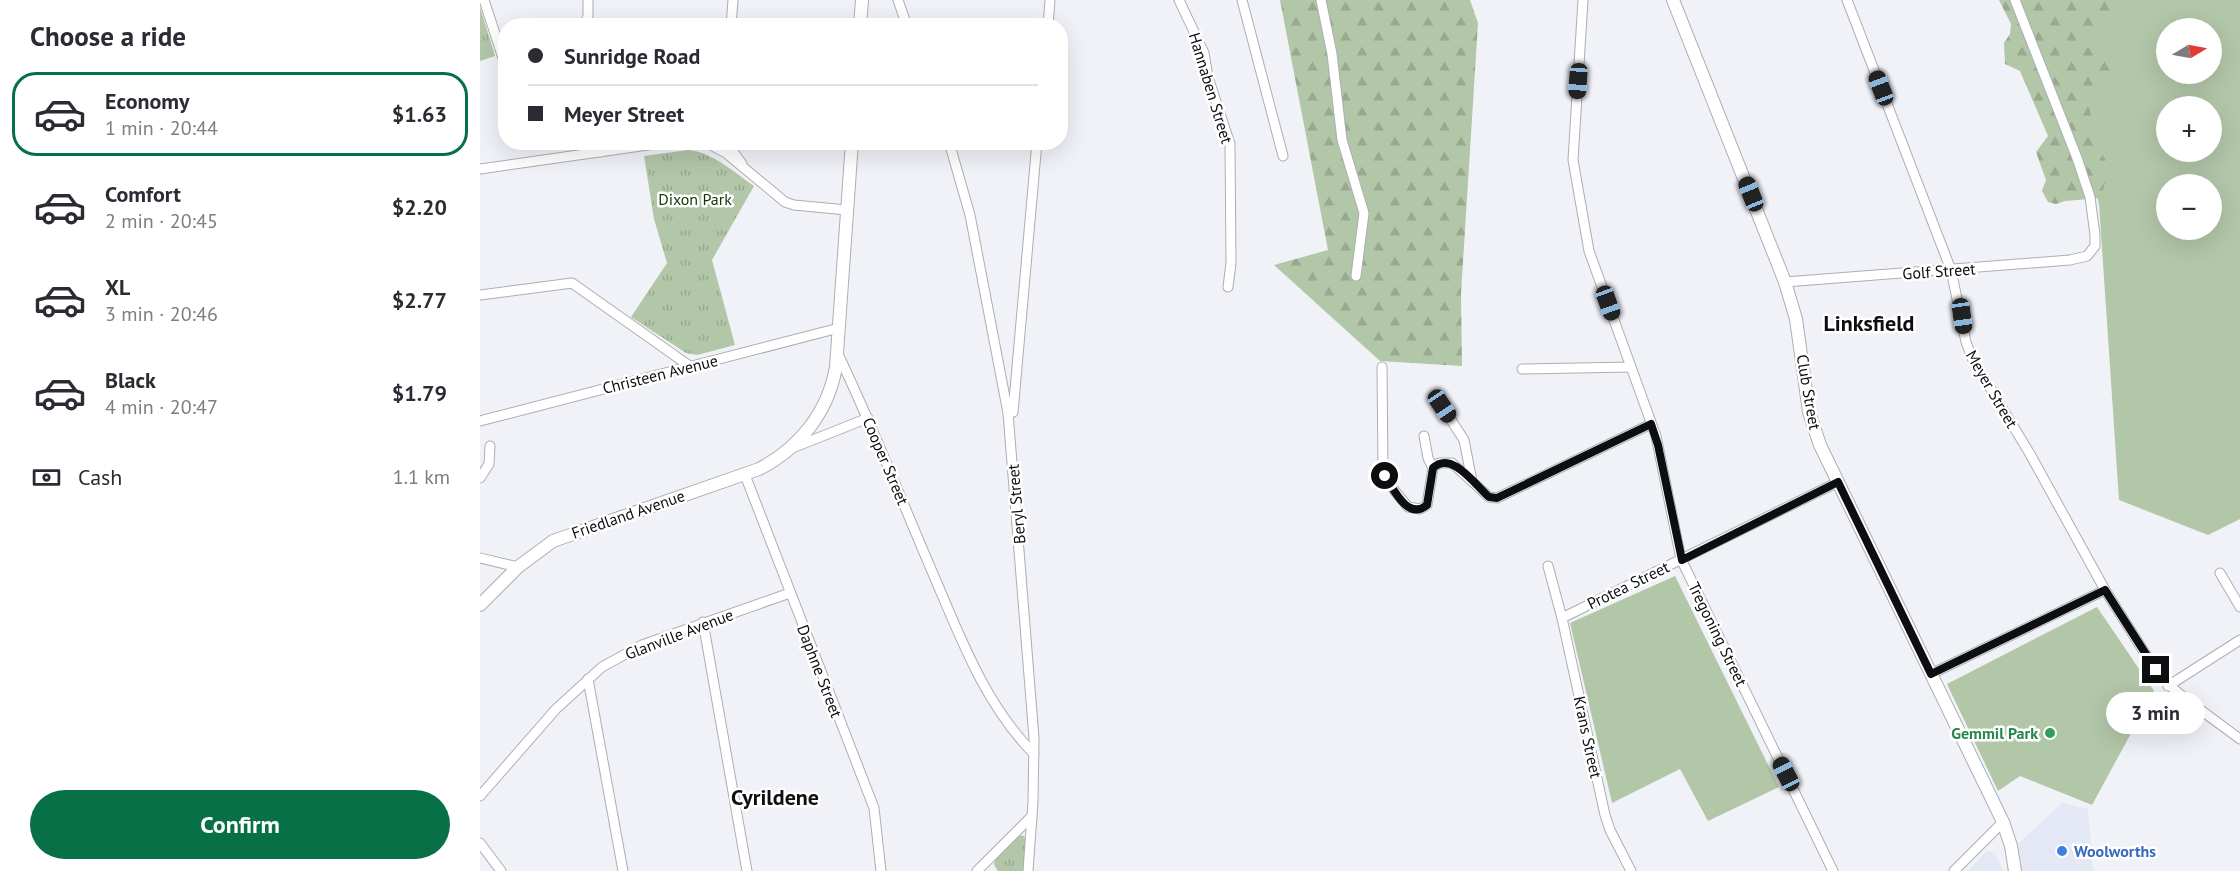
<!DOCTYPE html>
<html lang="en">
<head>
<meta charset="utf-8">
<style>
  body { margin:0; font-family:"PT Sans",sans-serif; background:#f2f2f3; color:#2b2b33; height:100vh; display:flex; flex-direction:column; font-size:22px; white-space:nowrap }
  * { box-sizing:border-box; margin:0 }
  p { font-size:20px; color:#7c7c81 }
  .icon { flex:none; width:33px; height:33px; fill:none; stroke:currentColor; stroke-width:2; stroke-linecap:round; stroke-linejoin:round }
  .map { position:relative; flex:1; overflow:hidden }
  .panel { display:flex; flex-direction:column; background:#fff; width:480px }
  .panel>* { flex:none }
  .guide { position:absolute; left:18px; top:18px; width:570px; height:132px; border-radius:24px; box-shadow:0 6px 24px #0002; display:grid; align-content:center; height:132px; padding:0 30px; background:#fff }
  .needle { width:39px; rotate:80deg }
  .buttons { position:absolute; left:1676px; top:18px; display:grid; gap:12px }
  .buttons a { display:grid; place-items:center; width:66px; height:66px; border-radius:50%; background:#fff; box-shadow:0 6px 24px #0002; font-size:30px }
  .end { position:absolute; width:27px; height:27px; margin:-14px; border:8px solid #0d0e0f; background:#fff; box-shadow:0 0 0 3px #fff }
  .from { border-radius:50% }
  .bubble { position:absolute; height:42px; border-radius:21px; background:#fff; box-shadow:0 6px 24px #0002; font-size:20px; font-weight:600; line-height:42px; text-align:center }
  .car { position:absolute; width:18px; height:36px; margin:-18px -9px; border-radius:8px; box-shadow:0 0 4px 2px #0007; background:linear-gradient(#222 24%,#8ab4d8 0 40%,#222 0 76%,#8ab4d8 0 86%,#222 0) }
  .guide b { display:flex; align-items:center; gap:21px; height:57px; font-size:22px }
  .guide b+b { border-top:2px solid #e1e1e2 }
  .guide i { width:15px; height:15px; background:#2b2b33 }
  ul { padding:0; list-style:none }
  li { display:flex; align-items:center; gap:18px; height:84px; margin:0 12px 9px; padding:0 18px; border:3px solid transparent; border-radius:24px }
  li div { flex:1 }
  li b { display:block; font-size:22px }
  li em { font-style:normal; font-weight:600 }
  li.active { border-color:#087047 }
  li>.icon { width:54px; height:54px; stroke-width:1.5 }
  h2 { padding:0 30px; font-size:27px; line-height:72px }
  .pay { display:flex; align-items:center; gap:15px; height:66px; padding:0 30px; font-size:22px }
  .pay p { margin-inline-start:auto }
  .cta { display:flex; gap:12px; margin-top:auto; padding:12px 30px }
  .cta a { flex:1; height:69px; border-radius:36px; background:#087047; color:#fff; font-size:24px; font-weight:600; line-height:69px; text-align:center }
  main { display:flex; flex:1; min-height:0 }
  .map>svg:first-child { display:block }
  .built { fill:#e4e8f5 }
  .green { fill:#b2c6a8; fill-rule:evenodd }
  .forest { fill:url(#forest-firs) }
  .park { fill:url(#park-tufts) }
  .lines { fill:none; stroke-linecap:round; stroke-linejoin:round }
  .minor-casing { stroke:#acaeb4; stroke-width:11 }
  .secondary-casing { stroke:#acaeb4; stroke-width:14 }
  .minor { stroke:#fff; stroke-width:9 }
  .secondary { stroke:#fff; stroke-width:12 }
  .route { stroke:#0d0e0f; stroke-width:8 }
  .leisure-dot { fill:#2e9e5b; stroke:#fff; stroke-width:2 }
  .shop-dot { fill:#3f7fe0; stroke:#fff; stroke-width:2 }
  .labels { text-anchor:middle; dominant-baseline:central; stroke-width:5; stroke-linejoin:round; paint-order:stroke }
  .street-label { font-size:16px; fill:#0d0e0f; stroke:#fff }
  .park-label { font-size:16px; fill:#133400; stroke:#fff }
  .leisure-label { font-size:16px; font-weight:bold; fill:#27864d; stroke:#fff; text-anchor:end }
  .shop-label { font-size:16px; font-weight:bold; fill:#366cbe; stroke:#fff; text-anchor:start }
  .district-label { font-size:22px; font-weight:bold; fill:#0d0e0f; stroke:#fff }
</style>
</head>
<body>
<main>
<section class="panel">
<h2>Choose a ride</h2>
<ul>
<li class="active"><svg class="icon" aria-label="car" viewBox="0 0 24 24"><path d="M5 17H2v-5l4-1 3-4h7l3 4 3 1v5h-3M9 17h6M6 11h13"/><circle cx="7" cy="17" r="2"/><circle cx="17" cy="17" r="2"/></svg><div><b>Economy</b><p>1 min · 20:44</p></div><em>$1.63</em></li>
<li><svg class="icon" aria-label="car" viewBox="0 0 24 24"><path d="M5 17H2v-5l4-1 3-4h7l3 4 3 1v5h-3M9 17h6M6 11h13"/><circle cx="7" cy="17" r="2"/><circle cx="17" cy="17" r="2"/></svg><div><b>Comfort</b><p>2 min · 20:45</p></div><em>$2.20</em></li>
<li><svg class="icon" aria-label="car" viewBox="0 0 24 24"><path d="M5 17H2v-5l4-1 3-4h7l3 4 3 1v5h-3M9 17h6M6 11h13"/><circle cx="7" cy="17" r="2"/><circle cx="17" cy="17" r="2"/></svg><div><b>XL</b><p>3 min · 20:46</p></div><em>$2.77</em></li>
<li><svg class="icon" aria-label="car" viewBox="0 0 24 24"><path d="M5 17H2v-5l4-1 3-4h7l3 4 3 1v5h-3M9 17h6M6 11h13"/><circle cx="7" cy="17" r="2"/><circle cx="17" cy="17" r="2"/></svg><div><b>Black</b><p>4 min · 20:47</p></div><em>$1.79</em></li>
</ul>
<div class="pay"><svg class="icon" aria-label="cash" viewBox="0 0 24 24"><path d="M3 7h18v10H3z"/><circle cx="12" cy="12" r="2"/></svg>Cash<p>1.1 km</p></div>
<div class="cta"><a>Confirm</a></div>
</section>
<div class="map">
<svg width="1760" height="871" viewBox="0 0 1760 871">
  <defs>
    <pattern id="forest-firs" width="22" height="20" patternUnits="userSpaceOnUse" patternTransform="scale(1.5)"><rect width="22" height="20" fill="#b2c6a8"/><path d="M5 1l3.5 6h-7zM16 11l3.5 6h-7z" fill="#98a98f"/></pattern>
    <pattern id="park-tufts" width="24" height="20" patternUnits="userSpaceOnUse" patternTransform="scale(1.5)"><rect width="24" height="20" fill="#b2c6a8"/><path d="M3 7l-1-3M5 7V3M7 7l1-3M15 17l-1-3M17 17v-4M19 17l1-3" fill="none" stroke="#98a98f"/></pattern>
  </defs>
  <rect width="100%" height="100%" fill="#f0f2f8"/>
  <!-- built -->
  <g class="built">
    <path d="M 1582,803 L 1608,809 L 1613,871 L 1537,871 L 1539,843 Z"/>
    <path d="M 1507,851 L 1515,853 L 1523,871 L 1487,871 Z"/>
  </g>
  <!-- green -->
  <g class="green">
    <path d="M 1557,0 L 1760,0 L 1760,519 L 1728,535 L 1639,500 L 1619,204 L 1604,140 ZM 1686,28 L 1731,28 L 1731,74 L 1686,74 ZM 1686,106 L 1731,106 L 1731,152 L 1686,152 ZM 1686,184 L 1731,184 L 1731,230 L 1686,230 Z"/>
    <path d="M 1195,576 L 1299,787 L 1228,821 L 1200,769 L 1132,803 L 1090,623 Z"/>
    <path d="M 1617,607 L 1674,691 L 1612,805 L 1540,776 L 1518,791 L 1467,684 Z"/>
  </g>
  <!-- forest -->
  <g class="forest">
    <path d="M 800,0 L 990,0 L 998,23 L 981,294 L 982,366 L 900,361 L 794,265 L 848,250 Z"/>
    <path d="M 1519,0 L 1638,0 L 1644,9 L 1623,29 L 1620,38 L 1634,71 L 1629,83 L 1608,101 C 1613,124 1614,151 1633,168 L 1626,178 L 1621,198 L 1585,201 L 1576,204 L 1568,202 L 1562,191 L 1566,180 L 1556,152 L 1568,136 L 1540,71 L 1525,64 L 1524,43 L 1530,34 L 1531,24 Z"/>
  </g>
  <!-- park -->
  <g class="park">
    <path d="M 0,7 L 15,56 L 0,61 Z"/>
    <path d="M 208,150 C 232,152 254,172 274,186 L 232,260 L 255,345 L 217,355 L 206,353 L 151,317 L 187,263 L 174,219 L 164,156 Z"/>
    <path d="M 538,835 L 544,836 L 546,841 L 544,871 L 518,871 L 514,865 L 515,860 Z"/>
  </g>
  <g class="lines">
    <defs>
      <g id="minor">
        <path d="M 4,0 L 26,67"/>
        <path d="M 418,0 L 427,26"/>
        <path d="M 699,0 L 724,53 L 728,77 L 750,144 L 751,263 L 748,287"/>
        <path d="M 762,0 L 803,156"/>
        <path d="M 841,0 L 852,54 L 862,140 L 884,213 L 876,276"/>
        <path d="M 1103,0 L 1093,160 L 1109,251 L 1176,436 L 1201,559 L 1353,871"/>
        <path d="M 1367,0 L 1471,270 L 1486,342 L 1492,358 L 1550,454 L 1625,590 L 1680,677 L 1703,697 L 1760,739"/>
        <path d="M 104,26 L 108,16 L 108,0"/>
        <path d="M 251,26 L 253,0"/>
        <path d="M 414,26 L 426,23"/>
        <path d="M 568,26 L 570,0"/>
        <path d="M 109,142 L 121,152"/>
        <path d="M 225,142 L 246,153 L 305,202 L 314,205 L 367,210"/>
        <path d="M 246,142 L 262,164"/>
        <path d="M 469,142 L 490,215 L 528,413 L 554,738 L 553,802 L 548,871"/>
        <path d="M 0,169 L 189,142"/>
        <path d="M 1305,282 L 1590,260 L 1607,256 L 1615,246 L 1615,235 L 1610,197 L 1597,158 L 1535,0"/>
        <path d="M 0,295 L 92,283 L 211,367"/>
        <path d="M 358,354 C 393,427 422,502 454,576 C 481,639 505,704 554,754"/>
        <path d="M 902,367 L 903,471 L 914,490 L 928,507 L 940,509 L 947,505 L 953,468 L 959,463 L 972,463 L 1009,497 L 1017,498 L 1171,424"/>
        <path d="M 1042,369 L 1151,367"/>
        <path d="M 962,406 L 984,440 L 992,481"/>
        <path d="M 528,413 L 533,412 L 557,142"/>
        <path d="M 0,421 L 359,328"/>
        <path d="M 944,436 L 948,458 L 953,468"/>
        <path d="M 315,447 L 388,418"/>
        <path d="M 265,475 L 394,808 L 401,871"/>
        <path d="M 0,478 L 9,464 L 10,446"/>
        <path d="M 0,558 L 38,567"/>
        <path d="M 1068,566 L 1082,618"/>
        <path d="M 1740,573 L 1760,607"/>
        <path d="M 223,622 L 267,871"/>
        <path d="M 1451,674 L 1625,590"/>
        <path d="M 108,679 L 143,871"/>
        <path d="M 1688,686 L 1760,640"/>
        <path d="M 0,796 L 76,709 L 122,667 L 162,645 L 310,593"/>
        <path d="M 0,843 L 21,871"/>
        <path d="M 497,871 L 552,816"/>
        <path d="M 1151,871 L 1130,830 L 1125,815 L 1082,618 L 1358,482"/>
        <path d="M 1474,871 L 1523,822"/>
      </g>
      <g id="secondary">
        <path d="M 1193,0 L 1305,282 L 1316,319 L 1329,412 L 1340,445 L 1523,822 L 1531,846 L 1535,871"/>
        <path d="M 380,26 L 382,0"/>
        <path d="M 0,605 L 38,567 L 73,541 L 279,469 C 320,448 348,412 356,367 L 372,142"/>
      </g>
    </defs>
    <!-- minor casing -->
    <use href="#minor" class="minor-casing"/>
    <!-- secondary casing -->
    <use href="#secondary" class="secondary-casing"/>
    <!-- minor -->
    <use href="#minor" class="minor"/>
    <!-- secondary -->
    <use href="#secondary" class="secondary"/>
  </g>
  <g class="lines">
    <!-- route -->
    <path class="route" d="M 905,476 C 914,490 928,521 947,505 L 953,468 C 972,450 995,485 1009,497 L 1017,498 L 1171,424 L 1178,445 L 1202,560 L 1358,482 L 1451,674 L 1625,590 L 1676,670"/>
  </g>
  <!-- markers -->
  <circle class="leisure-dot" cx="1570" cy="733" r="6"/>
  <circle class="shop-dot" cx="1582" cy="851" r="6"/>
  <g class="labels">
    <!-- street labels -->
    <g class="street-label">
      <text transform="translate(731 88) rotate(73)">Hannaben Street</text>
      <text transform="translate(1459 271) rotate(-4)">Golf Street</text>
      <text transform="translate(180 374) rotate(-14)">Christeen Avenue</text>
      <text transform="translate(1512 389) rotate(60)">Meyer Street</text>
      <text transform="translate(1329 392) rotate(80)">Club Street</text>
      <text transform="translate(406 461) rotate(67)">Cooper Street</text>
      <text transform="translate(536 504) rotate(-95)">Beryl Street</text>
      <text transform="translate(148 514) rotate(-19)">Friedland Avenue</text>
      <text transform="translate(1148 585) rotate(-26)">Protea Street</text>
      <text transform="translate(199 634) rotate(-21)">Glanville Avenue</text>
      <text transform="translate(1238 634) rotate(64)">Tregoning Street</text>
      <text transform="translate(340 671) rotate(69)">Daphne Street</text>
      <text transform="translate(1108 737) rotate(78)">Krans Street</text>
    </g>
    <!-- park labels -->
    <g class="park-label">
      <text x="215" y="199">Dixon Park</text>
    </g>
    <!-- leisure labels -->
    <g class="leisure-label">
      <text x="1558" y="733">Gemmil Park</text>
    </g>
    <!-- shop labels -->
    <g class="shop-label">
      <text x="1594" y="851">Woolworths</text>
    </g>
    <!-- district labels -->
    <g class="district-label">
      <text x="1389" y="323">Linksfield</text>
      <text x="295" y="797">Cyrildene</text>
    </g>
  </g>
</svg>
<div class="buttons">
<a><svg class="needle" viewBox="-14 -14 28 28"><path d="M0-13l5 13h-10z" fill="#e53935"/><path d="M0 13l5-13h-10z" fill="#7c7c81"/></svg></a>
<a>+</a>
<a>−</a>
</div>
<i class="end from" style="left:905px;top:476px"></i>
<i class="end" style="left:1676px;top:670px"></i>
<div class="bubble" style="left:1626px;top:692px;width:99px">3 min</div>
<i class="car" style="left:1098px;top:81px;rotate:184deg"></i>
<i class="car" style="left:1401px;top:88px;rotate:339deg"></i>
<i class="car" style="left:1271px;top:194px;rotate:338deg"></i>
<i class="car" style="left:1128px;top:303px;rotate:160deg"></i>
<i class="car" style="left:1482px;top:316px;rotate:172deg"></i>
<i class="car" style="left:962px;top:406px;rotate:146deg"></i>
<i class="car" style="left:1306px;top:774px;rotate:333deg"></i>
<div class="guide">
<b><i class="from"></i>Sunridge Road</b>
<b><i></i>Meyer Street</b>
</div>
</div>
</main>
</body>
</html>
